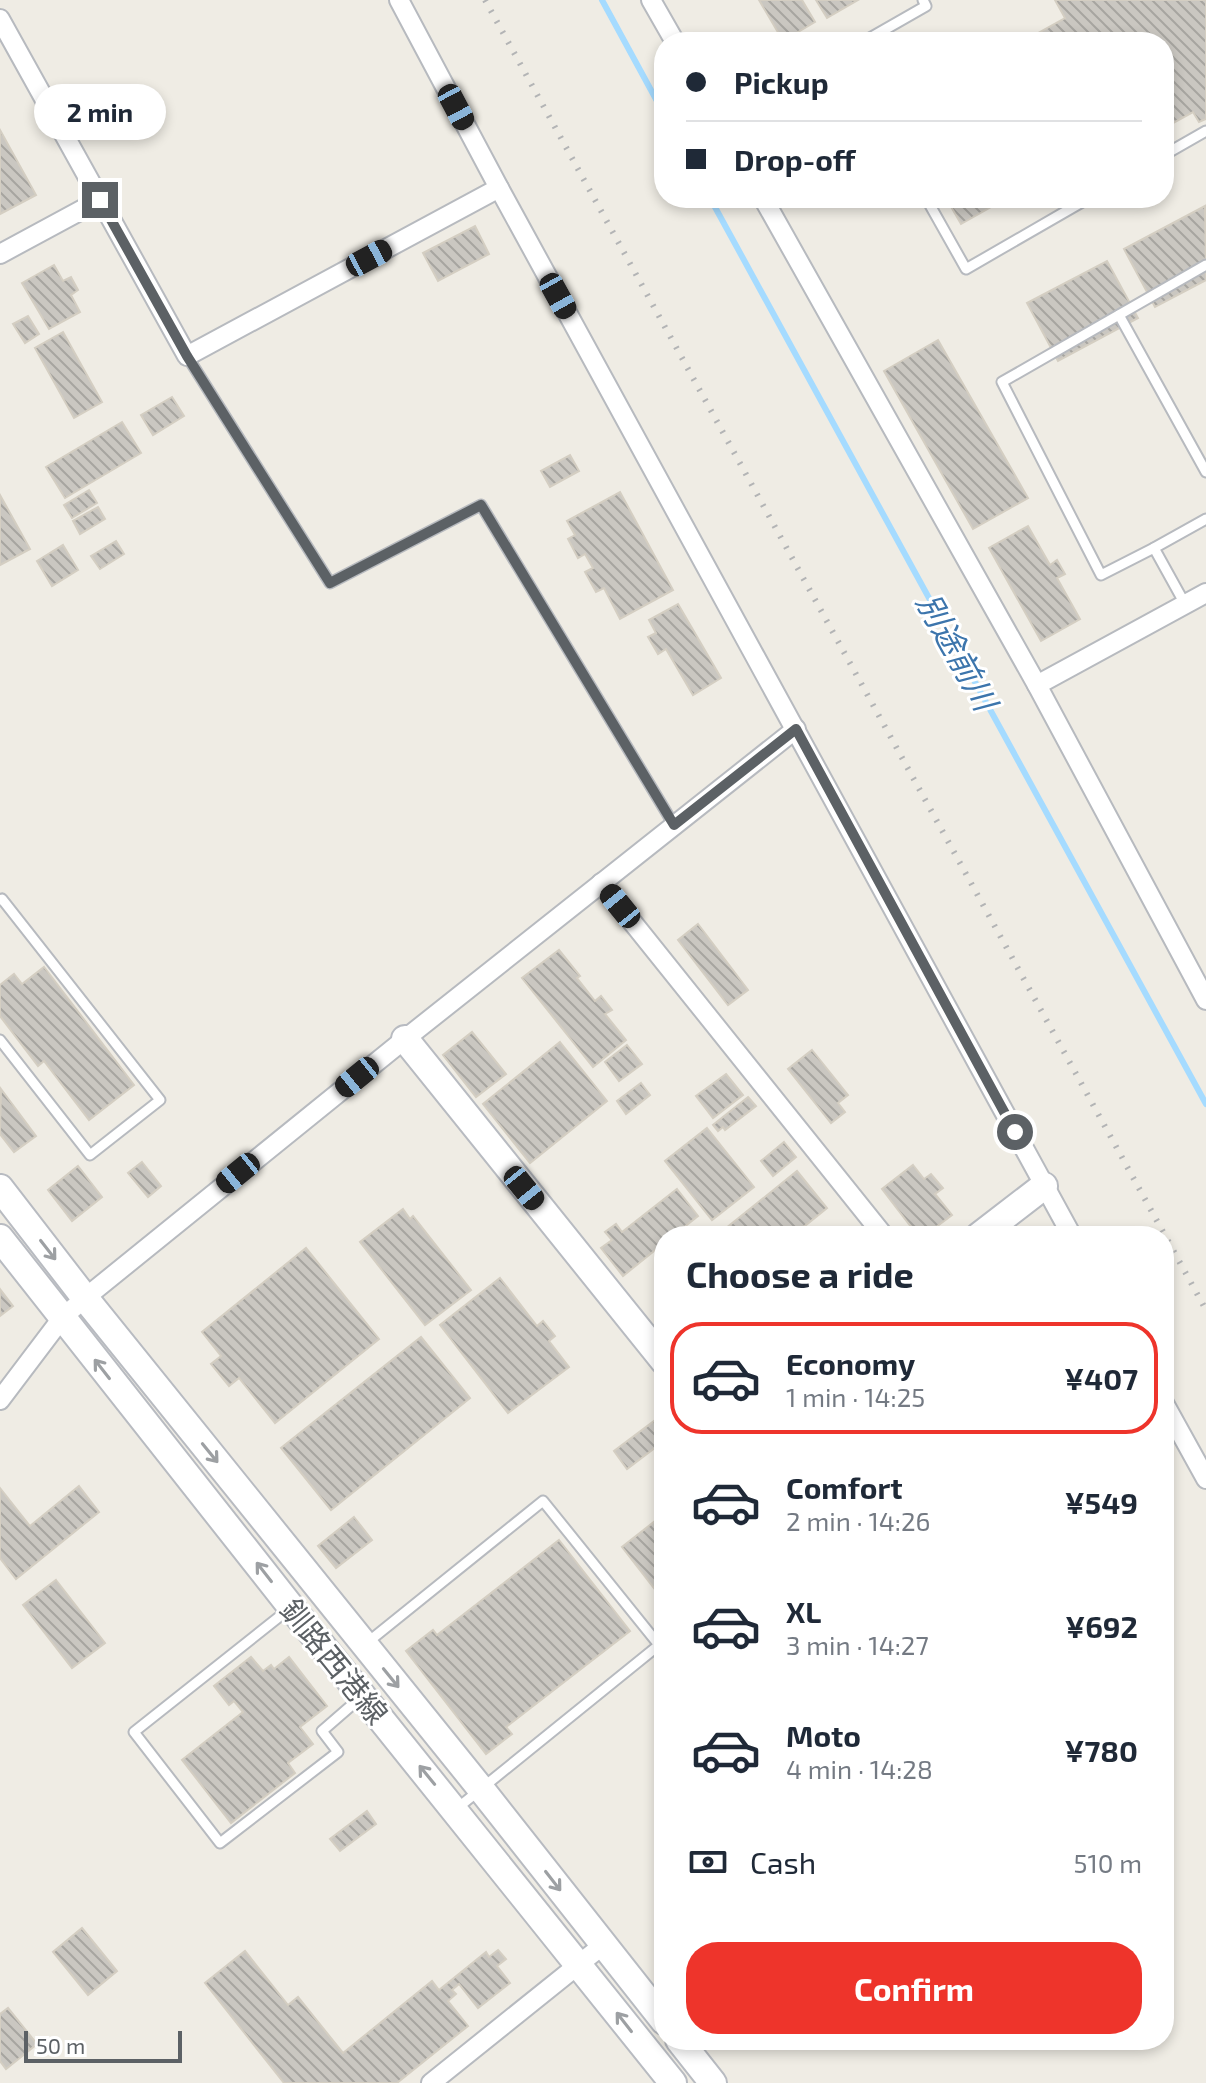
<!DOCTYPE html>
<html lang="en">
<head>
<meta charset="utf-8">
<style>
  body { margin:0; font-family:"Exo 2","Noto Sans JP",sans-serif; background:#f2f2f3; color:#1f2937; height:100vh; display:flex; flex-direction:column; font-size:30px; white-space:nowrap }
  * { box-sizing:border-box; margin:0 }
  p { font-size:26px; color:#747a83 }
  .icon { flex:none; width:44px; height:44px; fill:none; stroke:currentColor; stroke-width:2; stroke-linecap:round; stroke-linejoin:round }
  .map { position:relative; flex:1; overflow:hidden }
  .sheet { position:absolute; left:654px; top:1226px; width:520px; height:824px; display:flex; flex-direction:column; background:#fff; border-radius:32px; box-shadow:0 4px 12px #0003 }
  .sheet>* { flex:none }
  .banner { position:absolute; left:654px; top:32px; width:520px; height:176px; border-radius:32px; box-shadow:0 4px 12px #0003; display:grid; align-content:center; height:176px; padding:0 32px; background:#fff }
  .scale { position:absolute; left:24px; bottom:20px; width:158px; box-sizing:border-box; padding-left:8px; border:4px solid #5c6165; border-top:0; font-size:22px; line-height:28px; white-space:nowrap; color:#5c6165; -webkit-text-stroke:6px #fff; paint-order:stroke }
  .end { position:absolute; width:36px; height:36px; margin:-18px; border:10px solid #5c6165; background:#fff; box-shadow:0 0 0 4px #fff }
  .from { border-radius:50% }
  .bubble { position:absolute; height:56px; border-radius:28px; background:#fff; box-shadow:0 4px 12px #0003; font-size:26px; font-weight:700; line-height:56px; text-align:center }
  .car { position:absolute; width:24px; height:48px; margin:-24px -12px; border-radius:10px; box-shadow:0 0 6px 2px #0007; background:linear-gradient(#222 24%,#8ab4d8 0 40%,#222 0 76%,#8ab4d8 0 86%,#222 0) }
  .banner b { display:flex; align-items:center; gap:28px; height:76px; font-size:30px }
  .banner b+b { border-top:2px solid #e0e1e3 }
  .banner i { width:20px; height:20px; background:#1f2937 }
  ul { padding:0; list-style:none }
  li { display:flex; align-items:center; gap:24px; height:112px; margin:0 16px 12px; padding:0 16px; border:4px solid transparent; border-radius:32px }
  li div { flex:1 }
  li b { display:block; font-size:30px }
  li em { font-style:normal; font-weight:700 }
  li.current { border-color:#ee342b }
  li>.icon { width:72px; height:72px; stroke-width:1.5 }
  h2 { padding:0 32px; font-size:36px; line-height:96px }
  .pay { display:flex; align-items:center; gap:20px; height:88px; padding:0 32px; font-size:30px }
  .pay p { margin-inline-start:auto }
  .cta { display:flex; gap:16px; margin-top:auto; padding:16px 32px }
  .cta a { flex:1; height:92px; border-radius:32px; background:#ee342b; color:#fff; font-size:32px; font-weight:700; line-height:92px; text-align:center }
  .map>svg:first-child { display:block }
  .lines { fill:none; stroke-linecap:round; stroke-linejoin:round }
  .stream { stroke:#a5dbff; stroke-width:6 }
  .building { fill:url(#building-back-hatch); stroke:#d4cec2; stroke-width:2 }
  .lane-casing { stroke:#b7babf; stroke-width:13 }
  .street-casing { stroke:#b7babf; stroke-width:22 }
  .secondary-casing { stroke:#b8bbc1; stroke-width:30 }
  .lane { stroke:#fff; stroke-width:9 }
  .street { stroke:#fff; stroke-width:18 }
  .secondary { stroke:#fff; stroke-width:26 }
  .rail { stroke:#b3b4b5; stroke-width:6; stroke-dasharray:2 10; stroke-linecap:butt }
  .oneway { stroke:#9da0a3 }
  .route { stroke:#5c6165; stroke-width:10 }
  .labels { text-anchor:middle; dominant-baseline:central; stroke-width:6; stroke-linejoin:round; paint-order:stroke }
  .street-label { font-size:30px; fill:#5c6165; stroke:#fff }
  .water-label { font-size:32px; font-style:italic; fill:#3c75ac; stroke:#fff }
</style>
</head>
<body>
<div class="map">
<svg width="1206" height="2083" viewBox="0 0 1206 2083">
  <defs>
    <pattern id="building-back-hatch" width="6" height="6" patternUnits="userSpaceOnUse" patternTransform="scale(2)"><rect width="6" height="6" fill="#cac7c1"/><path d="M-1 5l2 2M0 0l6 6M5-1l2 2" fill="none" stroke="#a7a5a0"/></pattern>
  </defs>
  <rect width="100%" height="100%" fill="#efece4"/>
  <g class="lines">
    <!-- stream -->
    <g class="stream">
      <path d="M 602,0 L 664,114"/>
      <path d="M 710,198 L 1206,1104"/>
    </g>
  </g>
  <!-- building -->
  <g class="building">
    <path d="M 759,0 L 802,0 L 815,22 L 783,41 Z"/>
    <path d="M 816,0 L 858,0 L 827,18 Z"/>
    <path d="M 1055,0 L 1206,0 L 1206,119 L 1199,122 L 1193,112 L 1164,128 L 1164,42 L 1022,42 L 1065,18 Z"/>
    <path d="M 0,130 L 36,195 L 0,214 Z"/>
    <path d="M 946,198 L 1007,198 L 961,224 Z"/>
    <path d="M 1205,206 L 1206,280 L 1155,307 L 1124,249 Z"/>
    <path d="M 475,226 L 489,254 L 438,281 L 423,253 Z"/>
    <path d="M 1107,261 L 1138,318 L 1058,361 L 1027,303 Z"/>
    <path d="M 54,265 L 63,281 L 71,277 L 78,290 L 71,295 L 80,312 L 49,329 L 22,283 Z"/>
    <path d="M 28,316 L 39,334 L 25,343 L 13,324 Z"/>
    <path d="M 63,332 L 102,402 L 74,418 L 35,348 Z"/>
    <path d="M 938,340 L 1028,498 L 973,529 L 884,371 Z"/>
    <path d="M 172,397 L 184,416 L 153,435 L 141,415 Z"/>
    <path d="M 122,422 L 141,453 L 65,498 L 46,467 Z"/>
    <path d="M 570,455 L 579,471 L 550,487 L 541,471 Z"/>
    <path d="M 89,490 L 97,503 L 72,518 L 64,505 Z"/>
    <path d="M 620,492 L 673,590 L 620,619 L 604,588 L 596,592 L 585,572 L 593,568 L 585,554 L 578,558 L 568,539 L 575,535 L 567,521 Z"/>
    <path d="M 0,495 L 30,549 L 0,565 Z"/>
    <path d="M 98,507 L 105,519 L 80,534 L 73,521 Z"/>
    <path d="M 1028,526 L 1050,565 L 1057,560 L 1065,574 L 1057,578 L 1080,619 L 1041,641 L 989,548 Z"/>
    <path d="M 116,541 L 124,554 L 100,569 L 91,556 Z"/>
    <path d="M 63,545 L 78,570 L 52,586 L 37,561 Z"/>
    <path d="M 678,604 L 721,678 L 693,695 L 666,649 L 658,654 L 648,637 L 656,633 L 649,620 Z"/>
    <path d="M 698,924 L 748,990 L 728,1005 L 678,940 Z"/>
    <path d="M 559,950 L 580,976 L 577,978 L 595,1001 L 601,996 L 612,1010 L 605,1014 L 626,1040 L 593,1067 L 522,978 Z"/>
    <path d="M 44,967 L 134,1085 L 89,1120 L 44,1061 L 38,1066 L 0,1016 L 0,985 L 14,974 L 22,984 Z"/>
    <path d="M 472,1032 L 506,1074 L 476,1097 L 443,1055 Z"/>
    <path d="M 560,1042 L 607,1101 L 530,1163 L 483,1104 Z"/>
    <path d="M 627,1045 L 642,1064 L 619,1081 L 605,1062 Z"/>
    <path d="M 812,1050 L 848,1095 L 838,1103 L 845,1112 L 831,1123 L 788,1069 Z"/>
    <path d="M 726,1074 L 743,1095 L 713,1118 L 696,1096 Z"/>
    <path d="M 641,1083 L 650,1095 L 626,1114 L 617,1101 Z"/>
    <path d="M 1,1089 L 36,1136 L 14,1152 L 0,1134 Z"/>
    <path d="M 748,1097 L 756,1106 L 725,1130 L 723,1127 L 718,1131 L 713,1125 Z"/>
    <path d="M 707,1128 L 754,1187 L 712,1220 L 665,1161 Z"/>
    <path d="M 784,1142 L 796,1157 L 773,1176 L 761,1161 Z"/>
    <path d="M 142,1162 L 161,1186 L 148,1197 L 128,1173 Z"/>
    <path d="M 913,1165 L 924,1179 L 931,1174 L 943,1188 L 935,1194 L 952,1215 L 924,1236 L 918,1236 L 882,1189 Z"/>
    <path d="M 78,1166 L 102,1197 L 72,1221 L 48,1190 Z"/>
    <path d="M 797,1171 L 827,1208 L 800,1230 L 805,1236 L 731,1236 L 725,1229 Z"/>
    <path d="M 677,1189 L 698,1216 L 673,1236 L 664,1236 L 664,1243 L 623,1276 L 601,1248 L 612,1240 L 605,1232 L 616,1224 L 622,1232 Z"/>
    <path d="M 403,1209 L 410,1219 L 413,1216 L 471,1290 L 425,1325 L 360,1242 Z"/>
    <path d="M 306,1248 L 379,1339 L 275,1423 L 239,1378 L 229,1386 L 211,1364 L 221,1356 L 202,1332 Z"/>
    <path d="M 500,1278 L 537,1326 L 543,1321 L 555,1336 L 549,1341 L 569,1367 L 508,1413 L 440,1325 Z"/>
    <path d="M 0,1289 L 13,1306 L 0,1316 Z"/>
    <path d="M 421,1337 L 470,1398 L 331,1510 L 281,1448 Z"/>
    <path d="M 658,1418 L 664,1426 L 664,1441 L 627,1469 L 614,1451 Z"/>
    <path d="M 79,1486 L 99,1512 L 16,1579 L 0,1558 L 0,1488 L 30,1526 Z"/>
    <path d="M 354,1517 L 372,1540 L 336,1568 L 318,1546 Z"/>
    <path d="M 655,1521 L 664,1533 L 664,1601 L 622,1547 Z"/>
    <path d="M 559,1540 L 630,1631 L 506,1727 L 512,1734 L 486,1754 L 406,1651 L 433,1630 L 437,1635 Z"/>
    <path d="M 56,1580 L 105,1643 L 72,1668 L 23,1605 Z"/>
    <path d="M 251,1657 L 263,1671 L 271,1665 L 274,1669 L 289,1657 L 327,1706 L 300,1727 L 313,1744 L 288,1763 L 295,1773 L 231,1823 L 182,1760 L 243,1712 L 234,1701 L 229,1705 L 214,1686 Z"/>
    <path d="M 367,1811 L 376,1824 L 340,1851 L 330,1839 Z"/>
    <path d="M 82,1928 L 117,1971 L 88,1995 L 53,1952 Z"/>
    <path d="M 498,1950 L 506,1959 L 497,1966 L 510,1983 L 478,2008 L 459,1984 L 452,1990 L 456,1994 L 448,2001 L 468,2026 L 397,2083 L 284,2083 L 205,1983 L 245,1951 L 288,2005 L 298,1997 L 343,2053 L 432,1981 L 439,1990 L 486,1952 L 489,1957 Z"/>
    <path d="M 8,2008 L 37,2044 L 6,2069 L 0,2061 L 0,2014 Z"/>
  </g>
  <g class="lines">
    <defs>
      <g id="lane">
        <path d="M 863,42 L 926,6 L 923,0"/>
        <path d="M 1164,155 L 1206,131"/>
        <path d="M 926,198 L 966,269 L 1089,198"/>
        <path d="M 1119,315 L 1206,472"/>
        <path d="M 187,356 L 330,583 L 481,505 L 674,825"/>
        <path d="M 1154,548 L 1101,575 L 1002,382 L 1206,265"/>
        <path d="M 1185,604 L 1154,548 L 1206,519"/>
        <path d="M 0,900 L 2,899 L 160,1100 L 90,1155 L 0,1040"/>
        <path d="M 289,1609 L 134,1732 L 220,1843 L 338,1752 L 322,1731 L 360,1698"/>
        <path d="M 368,1642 L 543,1501 L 659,1645 L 455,1810"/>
      </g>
      <g id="street">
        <path d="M 399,0 L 499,188 L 1072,1236"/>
        <path d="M 651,0 L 675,42"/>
        <path d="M 0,19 L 187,356 L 499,188"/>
        <path d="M 763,198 L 1037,685 L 1206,1000"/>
        <path d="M 0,254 L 100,200"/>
        <path d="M 1037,685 L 1206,593"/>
        <path d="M 601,883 L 884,1236"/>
        <path d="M 0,1400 L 62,1318 L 85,1298 L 405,1039 L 796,729"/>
        <path d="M 1164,1403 L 1206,1479"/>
        <path d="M 431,2083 L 603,1945"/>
      </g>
      <g id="secondary">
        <path d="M 405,1039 L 664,1361"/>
        <path d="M 0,1188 L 85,1298 L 481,1789 L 664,2021"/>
        <path d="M 979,1236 L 1044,1186"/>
        <path d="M 0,1238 L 291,1607 L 673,2083"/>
        <path d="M 679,2040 L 713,2083"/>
      </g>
    </defs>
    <!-- lane casing -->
    <use href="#lane" class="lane-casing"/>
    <!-- street casing -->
    <use href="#street" class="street-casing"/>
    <!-- secondary casing -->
    <use href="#secondary" class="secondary-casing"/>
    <!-- lane -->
    <use href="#lane" class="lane"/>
    <!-- street -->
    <use href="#street" class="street"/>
    <!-- secondary -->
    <use href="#secondary" class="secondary"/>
    <!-- rail -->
    <path class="rail" d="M 485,0 L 1206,1310"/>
  </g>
  <!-- one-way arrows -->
  <defs><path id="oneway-shaft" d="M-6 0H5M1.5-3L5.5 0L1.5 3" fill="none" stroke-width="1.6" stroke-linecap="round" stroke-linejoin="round" transform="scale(2)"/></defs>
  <g class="oneway">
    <use href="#oneway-shaft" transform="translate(48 1250) rotate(52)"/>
    <use href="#oneway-shaft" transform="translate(102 1369) rotate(-128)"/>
    <use href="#oneway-shaft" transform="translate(210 1453) rotate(51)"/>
    <use href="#oneway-shaft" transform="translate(264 1572) rotate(-128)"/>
    <use href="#oneway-shaft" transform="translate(391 1678) rotate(51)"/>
    <use href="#oneway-shaft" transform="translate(427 1775) rotate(-129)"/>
    <use href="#oneway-shaft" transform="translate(553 1881) rotate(52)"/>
    <use href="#oneway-shaft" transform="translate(624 2022) rotate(-128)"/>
  </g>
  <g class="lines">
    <!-- route -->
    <path class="route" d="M 100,200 L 187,356 L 330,583 L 481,505 L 674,825 L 796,729 L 1015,1132"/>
  </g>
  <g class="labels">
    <!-- street labels -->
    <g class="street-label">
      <text transform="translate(335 1661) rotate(51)">釧路西港線</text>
    </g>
    <!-- water labels -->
    <g class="water-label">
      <text transform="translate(958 651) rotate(61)">別途前川</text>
    </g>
  </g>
</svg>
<div class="scale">50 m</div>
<i class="end from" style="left:1015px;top:1132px"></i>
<i class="end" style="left:100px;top:200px"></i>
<div class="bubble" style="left:34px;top:84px;width:132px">2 min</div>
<i class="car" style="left:456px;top:107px;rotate:152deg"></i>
<i class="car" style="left:369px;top:258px;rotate:62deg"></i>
<i class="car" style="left:558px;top:296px;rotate:151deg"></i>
<i class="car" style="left:620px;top:906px;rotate:321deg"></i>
<i class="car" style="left:357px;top:1077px;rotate:231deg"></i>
<i class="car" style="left:238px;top:1173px;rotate:231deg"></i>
<i class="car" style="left:524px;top:1188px;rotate:141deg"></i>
<div class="banner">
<b><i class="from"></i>Pickup</b>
<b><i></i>Drop-off</b>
</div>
<section class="sheet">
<h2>Choose a ride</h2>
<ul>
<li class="current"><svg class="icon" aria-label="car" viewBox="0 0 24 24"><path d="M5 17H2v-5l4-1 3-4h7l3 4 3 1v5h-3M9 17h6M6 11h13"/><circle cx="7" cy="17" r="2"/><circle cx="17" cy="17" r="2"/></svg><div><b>Economy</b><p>1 min · 14:25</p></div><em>¥407</em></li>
<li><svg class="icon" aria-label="car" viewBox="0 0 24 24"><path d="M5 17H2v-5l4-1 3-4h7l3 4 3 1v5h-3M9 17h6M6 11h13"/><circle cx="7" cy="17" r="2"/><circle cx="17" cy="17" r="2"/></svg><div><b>Comfort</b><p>2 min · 14:26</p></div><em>¥549</em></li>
<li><svg class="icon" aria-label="car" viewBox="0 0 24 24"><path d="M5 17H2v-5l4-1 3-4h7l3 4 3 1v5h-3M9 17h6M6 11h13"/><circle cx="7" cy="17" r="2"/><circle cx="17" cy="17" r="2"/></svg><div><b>XL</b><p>3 min · 14:27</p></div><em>¥692</em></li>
<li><svg class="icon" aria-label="car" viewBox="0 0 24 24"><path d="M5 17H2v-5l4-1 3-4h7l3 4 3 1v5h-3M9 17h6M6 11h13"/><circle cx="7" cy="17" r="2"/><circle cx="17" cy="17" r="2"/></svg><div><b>Moto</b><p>4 min · 14:28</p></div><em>¥780</em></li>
</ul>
<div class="pay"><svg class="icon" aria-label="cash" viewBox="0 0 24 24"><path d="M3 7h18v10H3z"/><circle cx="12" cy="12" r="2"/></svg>Cash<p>510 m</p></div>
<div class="cta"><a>Confirm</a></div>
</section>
</div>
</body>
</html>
